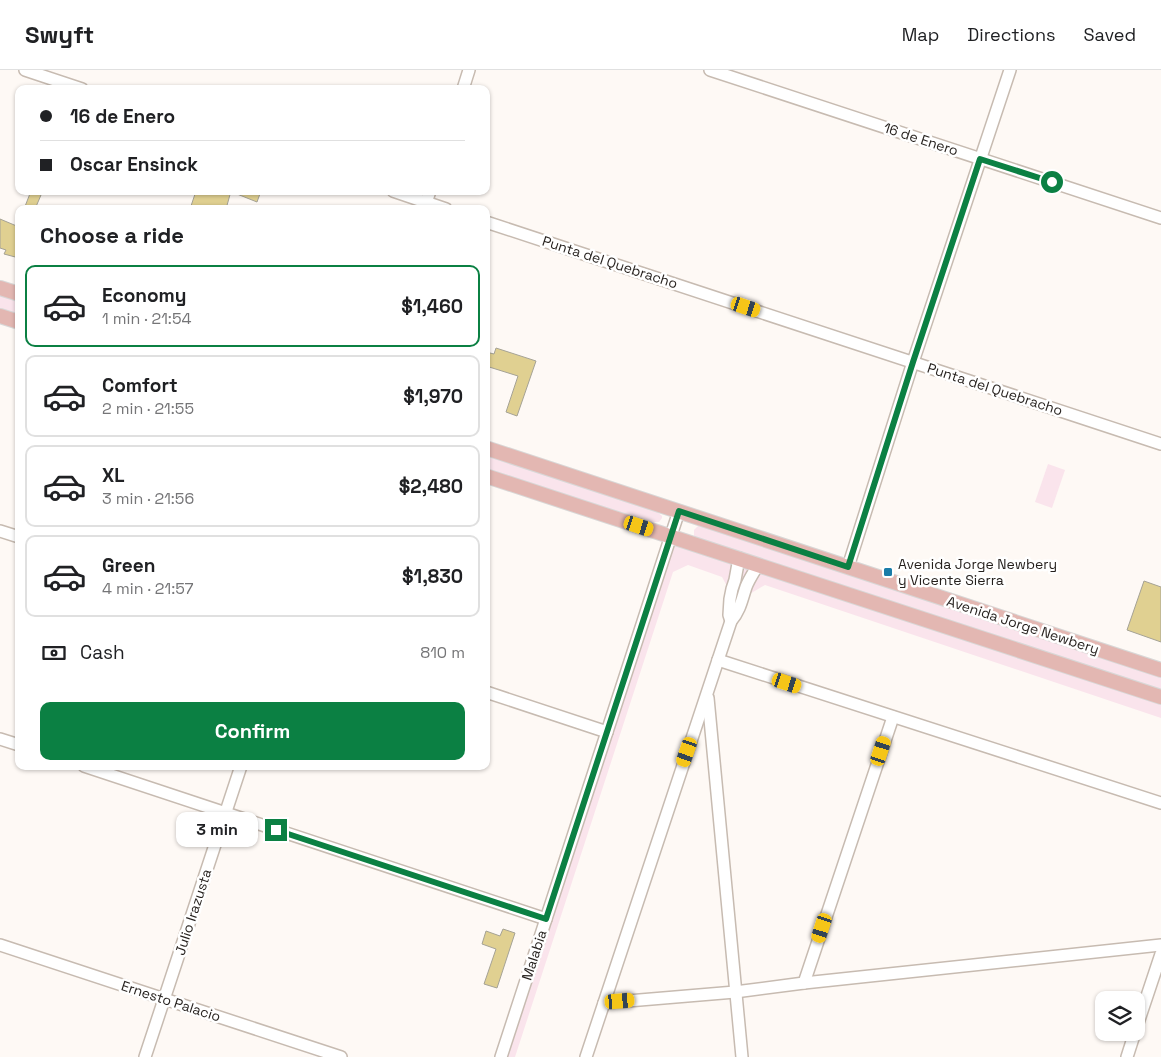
<!DOCTYPE html>
<html lang="en">
<head>
<meta charset="utf-8">
<style>
  body { margin:0; font-family:"Space Grotesk",sans-serif; background:#f2f2f2; color:#202124; height:100vh; display:flex; flex-direction:column; font-size:19px; white-space:nowrap }
  * { box-sizing:border-box; margin:0 }
  p { font-size:16px; color:#757577 }
  .icon { flex:none; width:28px; height:28px; fill:none; stroke:currentColor; stroke-width:2; stroke-linecap:round; stroke-linejoin:round }
  .map { position:relative; flex:1; overflow:hidden }
  .details { position:absolute; left:15px; top:135px; width:475px; height:565px; display:flex; flex-direction:column; background:#fff; border-radius:10px; box-shadow:0 1px 4px #0004 }
  .details>* { flex:none }
  .banner { position:absolute; left:15px; top:15px; width:475px; height:110px; border-radius:10px; box-shadow:0 1px 4px #0004; display:grid; align-content:center; height:110px; padding:0 25px; background:#fff }
  .tools { position:absolute; left:1095px; top:921px; display:grid; gap:10px }
  .tools a { display:grid; place-items:center; width:50px; height:50px; border-radius:10px; background:#fff; box-shadow:0 1px 4px #0004; font-size:25px }
  .end { position:absolute; width:22px; height:22px; margin:-11px; border:6px solid #0b8043; background:#fff; box-shadow:0 0 0 2px #fff }
  .from { border-radius:50% }
  .bubble { position:absolute; height:35px; border-radius:10px; background:#fff; box-shadow:0 1px 4px #0004; font-size:16px; font-weight:700; line-height:35px; text-align:center }
  .car { position:absolute; width:15px; height:30px; margin:-15px -8px; border-radius:6px; box-shadow:0 0 4px 1px #0007; background:linear-gradient(#f5c518 24%,#345 0 40%,#f5c518 0 76%,#345 0 86%,#f5c518 0) }
  .banner b { display:flex; align-items:center; gap:18px; height:48px; font-size:19px }
  .banner b+b { border-top:1px solid #e0e0e0 }
  .banner i { width:12px; height:12px; background:#202124 }
  ul { padding:0; list-style:none }
  li { display:flex; align-items:center; gap:15px; height:82px; margin:0 10px 8px; padding:0 15px; border:2px solid #e0e0e0; border-radius:10px }
  li div { flex:1 }
  li b { display:block; font-size:19px }
  li em { font-style:normal; font-weight:700 }
  li.on { border-color:#0b8043 }
  li>.icon { width:45px; height:45px; stroke-width:1.5 }
  h2 { padding:0 25px; font-size:22px; line-height:60px }
  .pay { display:flex; align-items:center; gap:12px; height:55px; padding:0 25px; font-size:19px }
  .pay p { margin-inline-start:auto }
  .button { display:flex; gap:10px; margin-top:auto; padding:10px 25px }
  .button a { flex:1; height:58px; border-radius:10px; background:#0b8043; color:#fff; font-size:20px; font-weight:700; line-height:58px; text-align:center }
  header { display:flex; align-items:center; gap:30px; box-sizing:border-box; height:70px; padding:0 25px; background:#fff; border-bottom:1px solid #e0e0e0 }
  header strong { font-size:24px }
  nav { display:flex; gap:28px; margin-inline-start:auto; font-size:18px }
  .map>svg:first-child { display:block }
  .green { fill:#fae4ec }
  .building { fill:#e0d091; stroke:#a5a295 }
  .lines { fill:none; stroke-linecap:round; stroke-linejoin:round }
  .minor-casing { stroke:#c7bbb1; stroke-width:14 }
  .major-casing { stroke:#d8d7d6; stroke-width:16 }
  .minor { stroke:#fff; stroke-width:11 }
  .major { stroke:#e3b7b2; stroke-width:14 }
  .route { stroke:#0b8043; stroke-width:6 }
  .poi-dot { fill:#1a7ca8; stroke:#fff; stroke-width:2 }
  .labels { text-anchor:middle; dominant-baseline:central; stroke-width:5; stroke-linejoin:round; paint-order:stroke }
  .street-label { font-size:14px; fill:#241f1c; stroke:#fff }
  .poi-label { font-size:14px; fill:#241f1c; stroke:#fff; text-anchor:start }
</style>
</head>
<body>
<header>
<strong>Swyft</strong>
<nav><a>Map</a><a>Directions</a><a>Saved</a></nav>
</header>
<div class="map">
<svg width="1161" height="987" viewBox="0 0 1161 987">
  <rect width="100%" height="100%" fill="#fef9f5"/>
  <!-- green -->
  <g class="green">
    <path d="M 0,225 L 19,231 L 19,245 L 0,239 Z"/>
    <path d="M 486,385 L 656,441 L 662,446 L 662,448 L 659,452 L 651,452 L 486,399 Z"/>
    <path d="M 1048,394 L 1065,400 L 1052,438 L 1035,432 Z"/>
    <path d="M 698,456 L 704,457 L 1161,607 L 1161,620 L 698,469 L 694,466 L 694,460 Z"/>
    <path d="M 671,466 L 1161,627 L 1161,648 L 765,515 L 748,525 C 741,520 737,518 728,518 L 722,507 L 688,495 L 673,502 L 515,987 L 501,987 Z"/>
  </g>
  <!-- building -->
  <g class="building">
    <path d="M 31,121 L 41,125 L 35,139 L 24,139 Z"/>
    <path d="M 196,121 L 231,121 L 226,139 L 190,139 Z"/>
    <path d="M 232,121 L 261,121 L 257,132 L 232,122 Z"/>
    <path d="M 0,149 L 19,157 L 19,188 L 4,184 L 6,180 L 0,178 Z"/>
    <path d="M 496,278 L 536,291 L 517,346 L 506,342 L 518,306 L 486,296 L 486,282 L 494,284 Z"/>
    <path d="M 1144,511 L 1161,517 L 1161,572 L 1127,560 Z"/>
    <path d="M 503,859 L 515,863 L 497,918 L 484,914 L 496,879 L 482,874 L 486,861 L 500,866 Z"/>
  </g>
  <g class="lines">
    <defs>
      <g id="minor">
        <path d="M 25,0 L 82,19"/>
        <path d="M 710,0 L 1161,148"/>
        <path d="M 463,19 L 469,0"/>
        <path d="M 393,121 L 446,139"/>
        <path d="M 424,139 L 430,121"/>
        <path d="M 486,152 L 1161,374"/>
        <path d="M 0,461 L 19,467"/>
        <path d="M 848,497 L 913,292 L 1010,0"/>
        <path d="M 731,551 L 729,545 L 730,529 L 732,519 L 735,510 L 739,488"/>
        <path d="M 718,590 L 1161,733"/>
        <path d="M 486,622 L 607,662"/>
        <path d="M 708,628 L 742,987"/>
        <path d="M 0,669 L 19,675"/>
        <path d="M 84,696 L 546,849"/>
        <path d="M 0,875 L 341,987"/>
        <path d="M 804,913 L 893,647"/>
        <path d="M 604,933 L 735,922 L 804,913 L 1161,875"/>
        <path d="M 1136,959 L 1161,884"/>
        <path d="M 145,987 L 241,696"/>
        <path d="M 501,987 L 679,441"/>
        <path d="M 586,987 L 731,551 C 740,541 742,529 746,517 C 749,509 754,502 758,495"/>
        <path d="M 1127,987 L 1135,962"/>
      </g>
      <g id="major">
        <path d="M 0,218 L 19,224"/>
        <path d="M 0,246 L 19,252"/>
        <path d="M 486,378 L 1161,600"/>
        <path d="M 486,406 L 1161,627"/>
      </g>
    </defs>
    <!-- minor casing -->
    <use href="#minor" class="minor-casing"/>
    <!-- major casing -->
    <use href="#major" class="major-casing"/>
    <!-- minor -->
    <use href="#minor" class="minor"/>
    <!-- major -->
    <use href="#major" class="major"/>
  </g>
  <g class="lines">
    <!-- route -->
    <path class="route" d="M 276,760 L 546,849 L 679,441 L 848,497 L 913,292 L 980,89 L 1052,112"/>
  </g>
  <!-- markers -->
  <rect class="poi-dot" x="883" y="497" width="10" height="10" rx="2.5"/>
  <g class="labels">
    <!-- street labels -->
    <g class="street-label">
      <text transform="translate(921 69) rotate(18)">16 de Enero</text>
      <text transform="translate(610 192) rotate(18)">Punta del Quebracho</text>
      <text transform="translate(995 319) rotate(18)">Punta del Quebracho</text>
      <text transform="translate(1023 555) rotate(18)">Avenida Jorge Newbery</text>
      <text transform="translate(193 842) rotate(-72)">Julio Irazusta</text>
      <text transform="translate(534 885) rotate(-72)">Malabia</text>
      <text transform="translate(171 931) rotate(18)">Ernesto Palacio</text>
    </g>
    <!-- poi labels -->
    <g class="poi-label">
      <text x="898" y="494">Avenida Jorge Newbery<tspan x="898" dy="16">y Vicente Sierra</tspan></text>
    </g>
  </g>
</svg>
<div class="tools">
<a><svg class="icon" aria-label="layers" viewBox="0 0 24 24"><path d="M12 4l9 5-9 5-9-5zM3 14l9 5 9-5"/></svg></a>
</div>
<i class="end from" style="left:1052px;top:112px"></i>
<i class="end" style="left:276px;top:760px"></i>
<div class="bubble" style="left:176px;top:742px;width:82px">3 min</div>
<i class="car" style="left:746px;top:237px;rotate:108deg"></i>
<i class="car" style="left:639px;top:456px;rotate:108deg"></i>
<i class="car" style="left:787px;top:613px;rotate:108deg"></i>
<i class="car" style="left:881px;top:681px;rotate:18deg"></i>
<i class="car" style="left:687px;top:682px;rotate:199deg"></i>
<i class="car" style="left:822px;top:858px;rotate:198deg"></i>
<i class="car" style="left:620px;top:931px;rotate:85deg"></i>
<div class="banner">
<b><i class="from"></i>16 de Enero</b>
<b><i></i>Oscar Ensinck</b>
</div>
<section class="details">
<h2>Choose a ride</h2>
<ul>
<li class="on"><svg class="icon" aria-label="car" viewBox="0 0 24 24"><path d="M5 17H2v-5l4-1 3-4h7l3 4 3 1v5h-3M9 17h6M6 11h13"/><circle cx="7" cy="17" r="2"/><circle cx="17" cy="17" r="2"/></svg><div><b>Economy</b><p>1 min · 21:54</p></div><em>$1,460</em></li>
<li><svg class="icon" aria-label="car" viewBox="0 0 24 24"><path d="M5 17H2v-5l4-1 3-4h7l3 4 3 1v5h-3M9 17h6M6 11h13"/><circle cx="7" cy="17" r="2"/><circle cx="17" cy="17" r="2"/></svg><div><b>Comfort</b><p>2 min · 21:55</p></div><em>$1,970</em></li>
<li><svg class="icon" aria-label="car" viewBox="0 0 24 24"><path d="M5 17H2v-5l4-1 3-4h7l3 4 3 1v5h-3M9 17h6M6 11h13"/><circle cx="7" cy="17" r="2"/><circle cx="17" cy="17" r="2"/></svg><div><b>XL</b><p>3 min · 21:56</p></div><em>$2,480</em></li>
<li><svg class="icon" aria-label="car" viewBox="0 0 24 24"><path d="M5 17H2v-5l4-1 3-4h7l3 4 3 1v5h-3M9 17h6M6 11h13"/><circle cx="7" cy="17" r="2"/><circle cx="17" cy="17" r="2"/></svg><div><b>Green</b><p>4 min · 21:57</p></div><em>$1,830</em></li>
</ul>
<div class="pay"><svg class="icon" aria-label="cash" viewBox="0 0 24 24"><path d="M3 7h18v10H3z"/><circle cx="12" cy="12" r="2"/></svg>Cash<p>810 m</p></div>
<div class="button"><a>Confirm</a></div>
</section>
</div>
</body>
</html>
